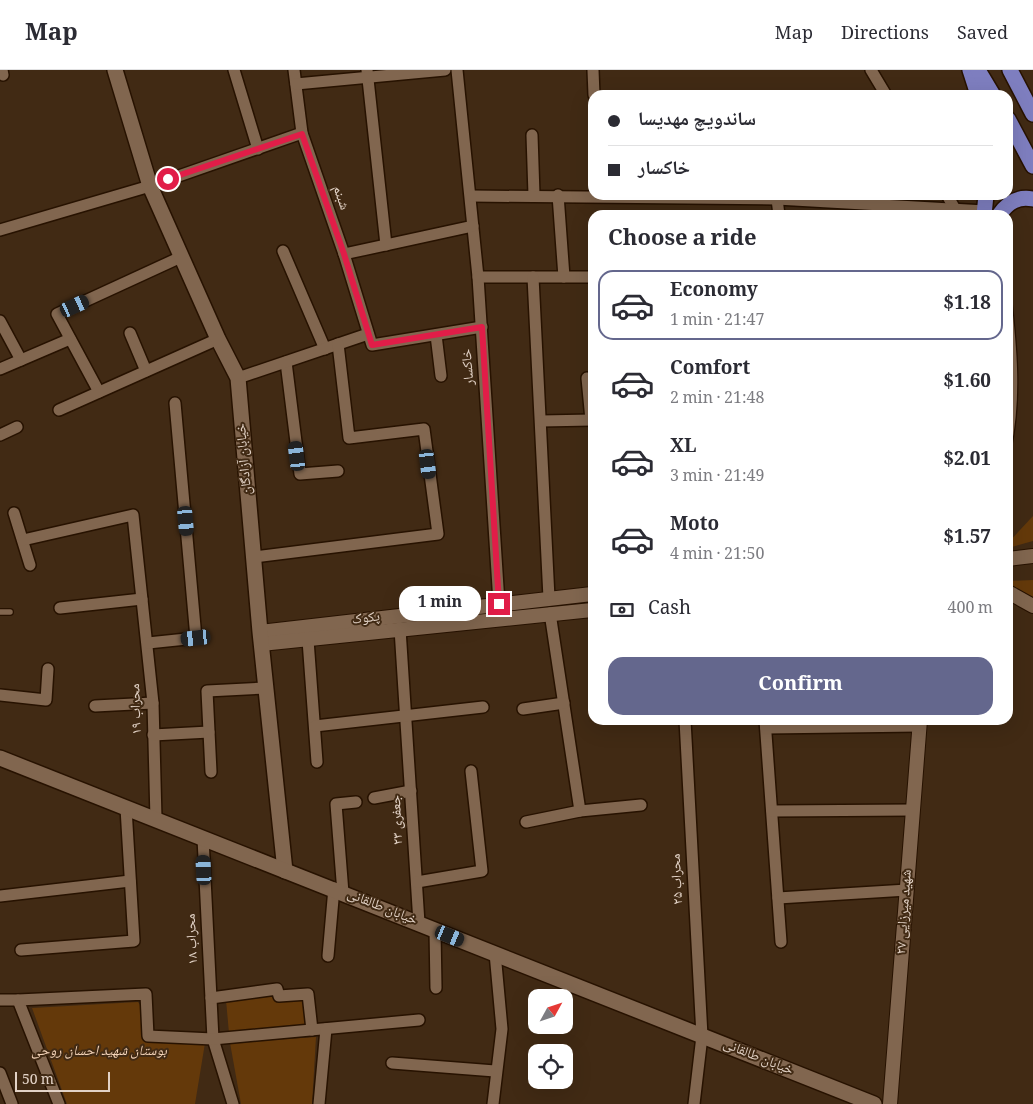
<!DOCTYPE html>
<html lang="en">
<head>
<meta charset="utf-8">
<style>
  body { margin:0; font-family:Georgia,"Noto Naskh Arabic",serif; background:#f7f7f7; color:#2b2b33; height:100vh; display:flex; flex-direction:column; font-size:19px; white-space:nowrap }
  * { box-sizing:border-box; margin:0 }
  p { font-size:16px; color:#7c7c81 }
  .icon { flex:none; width:28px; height:28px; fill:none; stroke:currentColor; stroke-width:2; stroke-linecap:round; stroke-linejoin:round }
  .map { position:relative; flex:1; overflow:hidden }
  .panel { position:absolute; left:588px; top:140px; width:425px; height:515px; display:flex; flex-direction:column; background:#fff; border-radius:15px; box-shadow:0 5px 20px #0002 }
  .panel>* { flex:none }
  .hud { position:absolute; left:588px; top:20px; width:425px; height:110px; border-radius:15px; box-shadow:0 5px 20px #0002; display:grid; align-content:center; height:110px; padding:0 20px; background:#fff }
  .needle { width:32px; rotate:50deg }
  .controls { position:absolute; left:528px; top:919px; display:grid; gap:10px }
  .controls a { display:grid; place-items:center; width:45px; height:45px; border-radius:10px; background:#fff; box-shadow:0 5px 20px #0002; font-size:25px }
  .scale { position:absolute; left:15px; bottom:12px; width:95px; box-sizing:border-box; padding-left:5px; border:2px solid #e2d2c6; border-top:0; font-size:14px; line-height:18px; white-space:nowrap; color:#e2d2c6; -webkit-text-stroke:4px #412a14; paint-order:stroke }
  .end { position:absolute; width:22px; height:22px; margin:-11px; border:6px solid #e11d48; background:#fff; box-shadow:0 0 0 2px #fff }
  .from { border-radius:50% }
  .bubble { position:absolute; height:35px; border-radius:15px; background:#fff; box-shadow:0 5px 20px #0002; font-size:16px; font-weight:700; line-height:35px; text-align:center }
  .car { position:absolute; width:15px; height:30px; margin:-15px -8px; border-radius:6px; box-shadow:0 0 4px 1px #0007; background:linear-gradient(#222 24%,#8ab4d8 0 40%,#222 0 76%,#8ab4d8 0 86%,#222 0) }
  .hud b { display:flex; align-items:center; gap:18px; height:48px; font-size:19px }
  .hud b+b { border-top:1px solid #e1e1e2 }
  .hud i { width:12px; height:12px; background:#2b2b33 }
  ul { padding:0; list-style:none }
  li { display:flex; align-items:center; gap:15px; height:70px; margin:0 10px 8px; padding:0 10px; border:2px solid transparent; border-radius:15px }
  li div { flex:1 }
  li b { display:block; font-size:19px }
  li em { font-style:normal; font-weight:700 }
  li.on { border-color:#64678d }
  li>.icon { width:45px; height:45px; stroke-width:1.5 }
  h2 { padding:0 20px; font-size:22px; line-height:60px }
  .pay { display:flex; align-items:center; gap:12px; height:55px; padding:0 20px; font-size:19px }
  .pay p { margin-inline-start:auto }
  .cta { display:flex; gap:10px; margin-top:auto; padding:10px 20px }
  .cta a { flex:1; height:58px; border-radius:15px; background:#64678d; color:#fff; font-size:20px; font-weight:700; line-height:58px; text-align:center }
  header { display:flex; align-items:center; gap:30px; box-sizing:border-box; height:70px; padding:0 25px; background:#fff; border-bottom:1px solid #e1e1e2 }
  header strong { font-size:24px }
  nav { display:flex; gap:28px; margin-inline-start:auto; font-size:18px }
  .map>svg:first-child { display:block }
  .green { fill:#64390a }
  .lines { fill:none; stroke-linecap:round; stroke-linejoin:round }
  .service-casing { stroke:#271200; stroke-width:8 }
  .minor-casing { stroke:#271200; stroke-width:14 }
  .tertiary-casing { stroke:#271200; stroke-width:16 }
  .secondary-casing { stroke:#271200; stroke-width:18 }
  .trunk-casing { stroke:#271200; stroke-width:18 }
  .service { stroke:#81664f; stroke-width:5.5 }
  .minor { stroke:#81664f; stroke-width:11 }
  .tertiary { stroke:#81664f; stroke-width:14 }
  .secondary { stroke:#81664f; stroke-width:15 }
  .trunk { stroke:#7e7ebf; stroke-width:15 }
  .route { stroke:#e11d48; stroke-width:6 }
  .labels { text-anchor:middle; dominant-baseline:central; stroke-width:4; stroke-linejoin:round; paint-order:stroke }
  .street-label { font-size:14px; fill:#e2d2c6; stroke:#412a14 }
  .park-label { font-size:14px; font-style:italic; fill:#f4d4b9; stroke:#412a14 }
</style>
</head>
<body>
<header>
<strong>Map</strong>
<nav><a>Map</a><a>Directions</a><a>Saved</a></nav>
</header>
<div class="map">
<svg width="1033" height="1034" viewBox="0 0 1033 1034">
  <rect width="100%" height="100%" fill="#412a14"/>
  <!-- green -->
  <g class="green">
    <path d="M 1033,446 L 1033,471 L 1008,478 L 1008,473 Z"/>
    <path d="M 1033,510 L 1033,528 L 1008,513 L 1008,511 Z"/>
    <path d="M 273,923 L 304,928 L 306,954 L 229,963 L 226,930 Z"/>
    <path d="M 138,932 L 143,939 L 145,971 L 205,973 L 195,1034 L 67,1034 L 32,938 Z"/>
    <path d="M 316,967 L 312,1034 L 241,1034 L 230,973 Z"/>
  </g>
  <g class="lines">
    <defs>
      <g id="service">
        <path d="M 1008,226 C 1014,275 1019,329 1008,378"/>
        <path d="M 0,542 L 10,542"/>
      </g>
      <g id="minor">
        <path d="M 2,0 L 3,5"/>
        <path d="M 234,0 L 258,79"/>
        <path d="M 294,0 L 302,63 L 344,184 L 372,275 L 482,257"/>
        <path d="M 367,0 L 386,175"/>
        <path d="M 457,0 L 478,207 L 499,533"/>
        <path d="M 593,0 L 594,25"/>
        <path d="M 871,0 L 886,25"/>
        <path d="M 296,14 L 445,0"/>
        <path d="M 532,65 L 534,125"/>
        <path d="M 558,125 L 564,207"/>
        <path d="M 947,125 L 955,139"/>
        <path d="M 471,126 L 777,129 L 985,141"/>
        <path d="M 777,129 L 779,145"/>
        <path d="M 0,160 L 150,116 L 302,63"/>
        <path d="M 283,181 L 325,279"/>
        <path d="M 344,184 L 473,156"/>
        <path d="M 478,207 L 592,207"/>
        <path d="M 533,207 L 549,528"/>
        <path d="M 0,251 L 21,290"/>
        <path d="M 130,263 L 146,301"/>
        <path d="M 436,265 L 441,306"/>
        <path d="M 286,292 L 300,404 L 338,401"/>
        <path d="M 0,299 L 70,269"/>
        <path d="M 238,308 L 368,264"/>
        <path d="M 587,308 L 591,350"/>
        <path d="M 99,322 L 57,244 L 181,187"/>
        <path d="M 59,340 L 218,269"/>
        <path d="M 541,351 L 592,350"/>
        <path d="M 0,365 L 17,357"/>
        <path d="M 14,443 L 30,495"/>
        <path d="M 23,470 L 133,445 L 153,633 L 156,749"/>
        <path d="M 254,487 L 438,464 L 424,359 L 349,368 L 338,274"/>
        <path d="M 60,538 L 142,529"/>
        <path d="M 550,543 L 580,741"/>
        <path d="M 400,559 L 419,853"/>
        <path d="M 308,570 L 317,692"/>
        <path d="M 148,573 L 196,568 L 175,333"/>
        <path d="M 0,625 L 46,630 L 48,599"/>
        <path d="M 95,636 L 153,633"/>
        <path d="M 523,639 L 564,633"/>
        <path d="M 685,650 L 702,966 L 694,1034"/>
        <path d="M 765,650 L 781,872"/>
        <path d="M 315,656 L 483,637"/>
        <path d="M 766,658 L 919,656"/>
        <path d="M 153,665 L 209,662"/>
        <path d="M 211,702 L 207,621 L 266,618"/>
        <path d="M 374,728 L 411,721"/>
        <path d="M 772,741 L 913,740"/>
        <path d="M 526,752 L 580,741 L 641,735"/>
        <path d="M 203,768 L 213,969 L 233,1034"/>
        <path d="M 417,812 L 482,801 L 471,701"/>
        <path d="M 343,823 L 336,734 L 356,732"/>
        <path d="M 0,826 L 130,811"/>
        <path d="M 778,828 L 907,820"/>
        <path d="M 435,860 L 436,918"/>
        <path d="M 21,880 L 134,871 L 126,738"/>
        <path d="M 328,886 L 334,818"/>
        <path d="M 211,928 L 277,919 L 279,926 L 308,924 L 312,960"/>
        <path d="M 0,930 L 18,930"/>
        <path d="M 392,993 L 495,1001"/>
        <path d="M 0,1003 L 12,1034"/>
        <path d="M 59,1034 L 18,930 L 146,924 L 148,966 L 213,969 L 419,950"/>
        <path d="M 319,1034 L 326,959"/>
        <path d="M 493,1034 L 502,959 L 495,883"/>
      </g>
      <g id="tertiary">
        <path d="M 1008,489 L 1033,486"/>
        <path d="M 1008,522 L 1033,536"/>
        <path d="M 260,562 L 592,524"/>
        <path d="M 261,574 L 592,540"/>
        <path d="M 890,1034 L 920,650"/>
      </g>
      <g id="secondary">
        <path d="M 115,0 L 150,116 L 218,269 L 238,308 L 260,562 L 285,801"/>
        <path d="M 0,688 L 874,1034"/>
      </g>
      <g id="trunk">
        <path d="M 970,0 L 978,25"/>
        <path d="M 978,0 L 993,25"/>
        <path d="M 1010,0 L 1033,44"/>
        <path d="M 1008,49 L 1033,96"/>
        <path d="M 984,145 L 986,125"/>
        <path d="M 999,145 C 1008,132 1018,126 1033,129"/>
      </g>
    </defs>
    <!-- service casing -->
    <use href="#service" class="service-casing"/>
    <!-- minor casing -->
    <use href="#minor" class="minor-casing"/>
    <!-- tertiary casing -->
    <use href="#tertiary" class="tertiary-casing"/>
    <!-- secondary casing -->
    <use href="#secondary" class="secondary-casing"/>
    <!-- trunk casing -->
    <use href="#trunk" class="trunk-casing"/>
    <!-- service -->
    <use href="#service" class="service"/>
    <!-- minor -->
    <use href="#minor" class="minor"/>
    <!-- tertiary -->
    <use href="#tertiary" class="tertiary"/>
    <!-- secondary -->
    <use href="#secondary" class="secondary"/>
    <!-- trunk -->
    <use href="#trunk" class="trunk"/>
  </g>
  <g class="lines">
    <!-- route -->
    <path class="route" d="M 168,109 L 302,64 L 344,184 L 372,275 L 482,257 L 499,534"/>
  </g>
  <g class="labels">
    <!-- street labels -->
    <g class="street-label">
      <text transform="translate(340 128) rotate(71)">شبنم</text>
      <text transform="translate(469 297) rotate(-94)">خاکسار</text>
      <text transform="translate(245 389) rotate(-95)">خیابان آزادگان</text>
      <text transform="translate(366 549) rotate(-7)">پکوک</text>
      <text transform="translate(137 639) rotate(-92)">محراب ۱۹</text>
      <text transform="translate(398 750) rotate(-93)">جعفری ۲۳</text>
      <text transform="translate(678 809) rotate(-93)">محراب ۲۵</text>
      <text transform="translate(382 838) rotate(22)">خیابان طالقانی</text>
      <text transform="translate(905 842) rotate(-86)">شهید میرزایی ۲۷</text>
      <text transform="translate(193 869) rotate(-93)">محراب ۱۸</text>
      <text transform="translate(758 988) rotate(22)">خیابان طالقانی</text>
    </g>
    <!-- park labels -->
    <g class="park-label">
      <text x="99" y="982">بوستان شهید احسان روحی</text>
    </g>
  </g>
</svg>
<div class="controls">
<a><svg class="needle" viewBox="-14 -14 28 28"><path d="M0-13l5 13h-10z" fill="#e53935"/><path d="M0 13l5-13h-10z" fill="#7c7c81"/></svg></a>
<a><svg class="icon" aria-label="locate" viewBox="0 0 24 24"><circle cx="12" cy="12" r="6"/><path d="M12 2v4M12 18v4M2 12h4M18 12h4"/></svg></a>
</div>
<div class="scale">50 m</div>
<i class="end from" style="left:168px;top:109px"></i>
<i class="end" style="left:499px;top:534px"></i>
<div class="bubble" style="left:399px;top:516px;width:82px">1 min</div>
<i class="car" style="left:75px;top:236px;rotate:65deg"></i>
<i class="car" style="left:297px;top:386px;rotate:353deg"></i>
<i class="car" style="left:428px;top:394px;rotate:173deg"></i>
<i class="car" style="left:186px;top:451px;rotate:175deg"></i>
<i class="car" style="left:196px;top:568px;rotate:264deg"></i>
<i class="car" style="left:204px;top:800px;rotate:357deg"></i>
<i class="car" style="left:450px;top:866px;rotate:112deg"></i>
<div class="hud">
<b><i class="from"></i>ساندویچ مهدیسا</b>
<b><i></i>خاکسار</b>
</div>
<section class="panel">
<h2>Choose a ride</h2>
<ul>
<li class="on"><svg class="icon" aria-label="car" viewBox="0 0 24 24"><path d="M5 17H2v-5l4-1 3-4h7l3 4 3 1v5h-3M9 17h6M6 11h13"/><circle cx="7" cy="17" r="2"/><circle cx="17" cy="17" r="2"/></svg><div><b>Economy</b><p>1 min · 21:47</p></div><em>$1.18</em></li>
<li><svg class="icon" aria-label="car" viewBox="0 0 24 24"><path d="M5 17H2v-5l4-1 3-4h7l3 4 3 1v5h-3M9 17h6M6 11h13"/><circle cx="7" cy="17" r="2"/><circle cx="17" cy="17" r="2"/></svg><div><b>Comfort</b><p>2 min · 21:48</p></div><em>$1.60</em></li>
<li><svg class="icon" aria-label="car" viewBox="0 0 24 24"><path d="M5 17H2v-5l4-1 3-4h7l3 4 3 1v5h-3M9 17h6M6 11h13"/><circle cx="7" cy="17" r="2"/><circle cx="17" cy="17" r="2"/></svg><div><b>XL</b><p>3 min · 21:49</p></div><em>$2.01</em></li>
<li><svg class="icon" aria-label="car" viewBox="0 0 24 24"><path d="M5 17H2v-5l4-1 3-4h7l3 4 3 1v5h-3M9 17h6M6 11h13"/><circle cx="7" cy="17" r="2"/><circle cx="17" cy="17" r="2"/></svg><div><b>Moto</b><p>4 min · 21:50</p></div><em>$1.57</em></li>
</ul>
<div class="pay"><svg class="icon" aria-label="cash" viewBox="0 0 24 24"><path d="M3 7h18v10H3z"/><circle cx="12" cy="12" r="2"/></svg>Cash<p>400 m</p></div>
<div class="cta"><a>Confirm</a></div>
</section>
</div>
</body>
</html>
